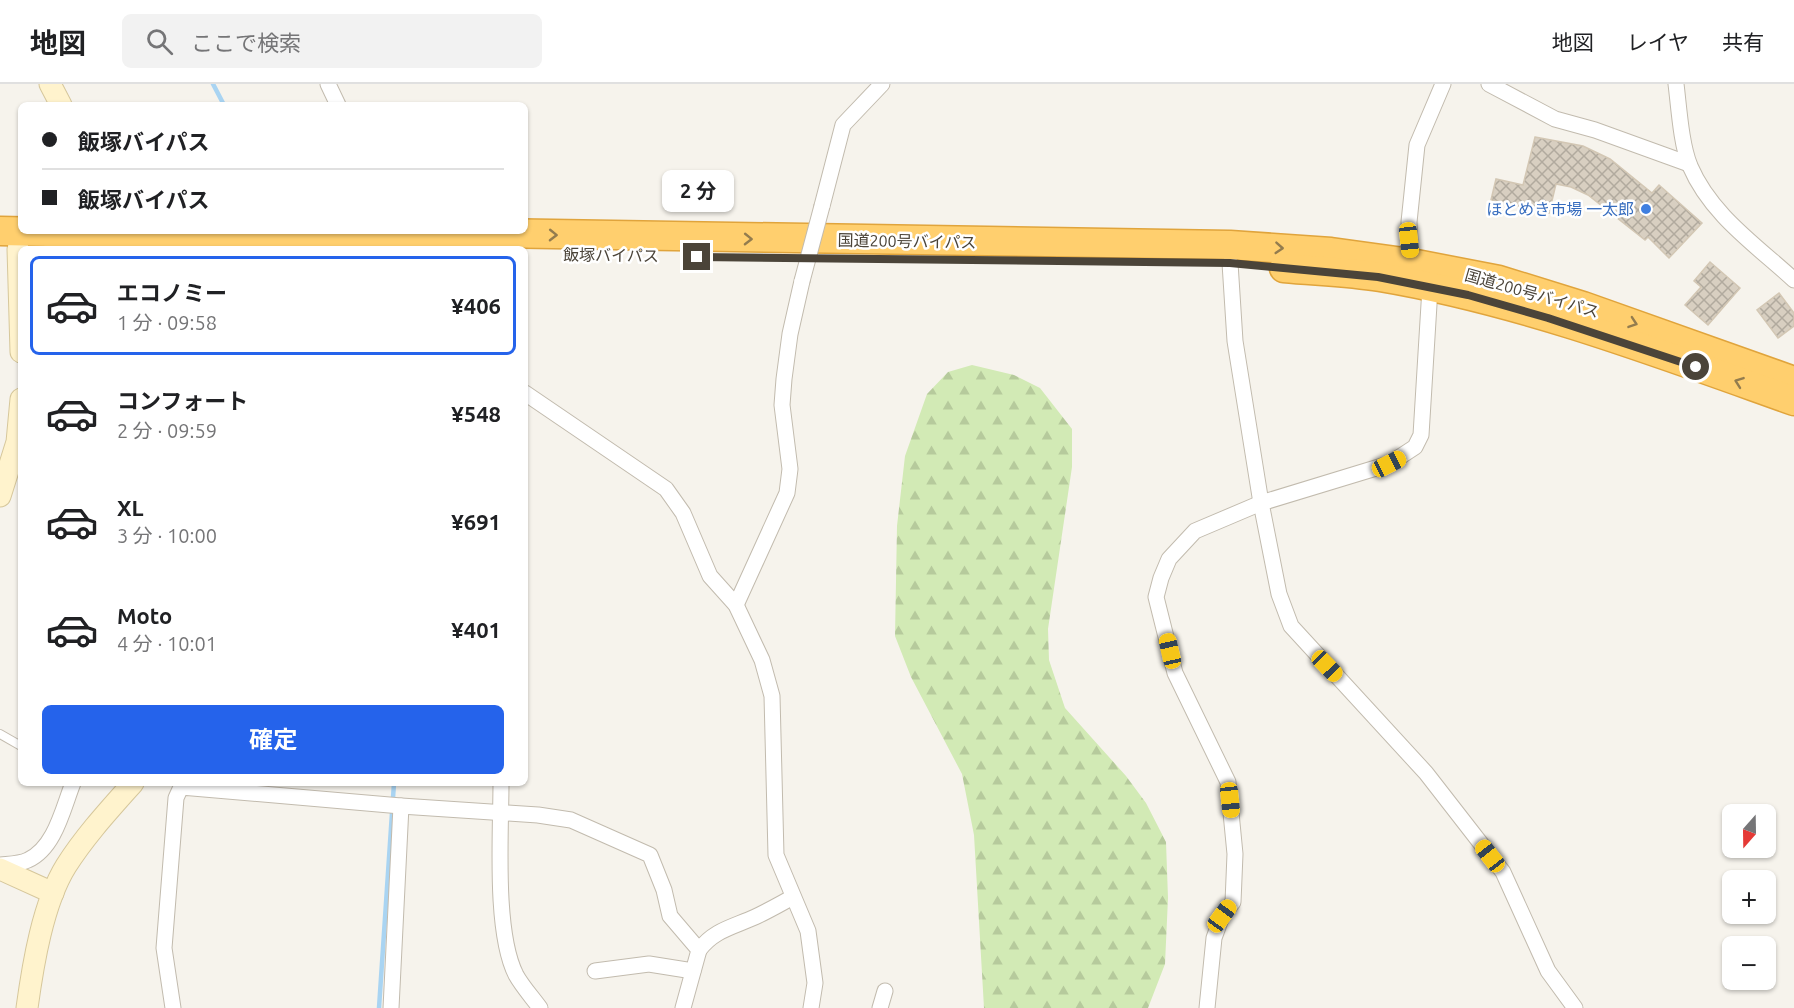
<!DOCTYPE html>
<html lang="ja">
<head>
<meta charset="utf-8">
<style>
  body { margin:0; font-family:Ubuntu,"Noto Sans JP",sans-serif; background:#f2f2f2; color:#202124; height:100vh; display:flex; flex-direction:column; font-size:22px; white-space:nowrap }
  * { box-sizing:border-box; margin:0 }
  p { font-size:20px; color:#757577 }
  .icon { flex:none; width:33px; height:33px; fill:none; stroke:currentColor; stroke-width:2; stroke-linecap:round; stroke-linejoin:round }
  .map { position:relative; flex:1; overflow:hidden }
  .sheet { position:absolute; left:18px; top:162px; width:510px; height:540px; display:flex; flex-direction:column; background:#fff; border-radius:9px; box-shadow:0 2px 4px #0004 }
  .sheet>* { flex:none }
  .banner { position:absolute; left:18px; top:18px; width:510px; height:132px; border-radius:9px; box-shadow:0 2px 4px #0004; display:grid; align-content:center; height:132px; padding:0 24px; background:#fff }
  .needle { width:39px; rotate:200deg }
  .buttons { position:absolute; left:1722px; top:720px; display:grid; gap:12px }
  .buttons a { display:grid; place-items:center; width:54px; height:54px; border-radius:9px; background:#fff; box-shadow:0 2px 4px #0004; font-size:30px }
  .end { position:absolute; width:27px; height:27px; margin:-14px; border:8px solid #4b4439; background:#fff; box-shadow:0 0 0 3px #fff }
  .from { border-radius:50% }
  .bubble { position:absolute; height:42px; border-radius:9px; background:#fff; box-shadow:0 2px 4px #0004; font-size:20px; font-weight:700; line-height:42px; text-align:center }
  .car { position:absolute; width:18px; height:36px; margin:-18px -9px; border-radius:8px; box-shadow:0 0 4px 2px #0007; background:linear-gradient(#f5c518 24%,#345 0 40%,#f5c518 0 76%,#345 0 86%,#f5c518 0) }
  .banner b { display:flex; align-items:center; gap:21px; height:57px; font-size:22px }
  .banner b+b { border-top:2px solid #e0e0e0 }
  .banner i { width:15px; height:15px; background:#202124 }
  ul { padding:10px 0 0; list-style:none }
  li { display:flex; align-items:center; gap:18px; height:99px; margin:0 12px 9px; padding:0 12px; border:3px solid transparent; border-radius:9px }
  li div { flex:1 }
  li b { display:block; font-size:22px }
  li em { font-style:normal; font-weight:700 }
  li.active { border-color:#2563eb }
  li>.icon { width:54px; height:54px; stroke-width:1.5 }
  .action { display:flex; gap:12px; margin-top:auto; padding:12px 24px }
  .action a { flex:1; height:69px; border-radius:9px; background:#2563eb; color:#fff; font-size:24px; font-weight:700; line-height:69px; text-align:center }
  header { display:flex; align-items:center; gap:36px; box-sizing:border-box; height:84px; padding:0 30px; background:#fff; border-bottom:2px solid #e0e0e0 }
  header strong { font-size:28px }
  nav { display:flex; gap:33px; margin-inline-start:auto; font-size:21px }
  .search { width:420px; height:54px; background:#f2f2f2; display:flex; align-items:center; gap:15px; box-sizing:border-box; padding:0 21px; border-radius:9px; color:#757577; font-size:22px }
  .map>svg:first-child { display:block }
  .forest { fill:url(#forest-firs) }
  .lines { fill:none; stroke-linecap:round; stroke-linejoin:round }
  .stream { stroke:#a9d4f2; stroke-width:4.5 }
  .building { fill:url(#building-cross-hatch); stroke:#d3c7b4; stroke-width:1.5 }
  .lane-casing { stroke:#c2bbae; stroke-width:10 }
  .street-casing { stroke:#c2bbae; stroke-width:17 }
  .secondary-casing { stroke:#d6c79b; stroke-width:23 }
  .highway-casing { stroke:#e0a43c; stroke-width:31 }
  .lane { stroke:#fff; stroke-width:8 }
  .street { stroke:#fff; stroke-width:15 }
  .secondary { stroke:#fff3cd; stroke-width:21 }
  .highway { stroke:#ffcf6e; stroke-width:28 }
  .street-bridge-casing { stroke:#c2bbae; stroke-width:17; stroke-linecap:butt }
  .highway-bridge-casing { stroke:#e0a43c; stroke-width:31; stroke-linecap:butt }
  .street-bridge { stroke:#fff; stroke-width:15 }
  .highway-bridge { stroke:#ffcf6e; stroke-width:28 }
  .oneway { stroke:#937c4e }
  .route { stroke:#4b4439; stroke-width:8 }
  .shop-dot { fill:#3f7fe0; stroke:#fff; stroke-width:2 }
  .labels { text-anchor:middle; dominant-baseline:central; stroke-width:5; stroke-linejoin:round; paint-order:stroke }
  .shop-label { font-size:16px; fill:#366cbe; stroke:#fff; text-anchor:end }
  .street-label { font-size:16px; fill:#4b4439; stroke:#fff }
</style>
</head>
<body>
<header>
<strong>地図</strong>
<div class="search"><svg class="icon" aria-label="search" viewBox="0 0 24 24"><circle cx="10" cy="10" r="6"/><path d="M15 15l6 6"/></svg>ここで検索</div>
<nav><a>地図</a><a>レイヤ</a><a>共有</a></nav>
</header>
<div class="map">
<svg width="1794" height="924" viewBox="0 0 1794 924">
  <defs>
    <pattern id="forest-firs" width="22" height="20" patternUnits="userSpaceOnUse" patternTransform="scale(1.5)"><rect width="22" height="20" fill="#d2eab5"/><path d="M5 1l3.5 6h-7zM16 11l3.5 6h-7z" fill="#b6ca9c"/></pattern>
    <pattern id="building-cross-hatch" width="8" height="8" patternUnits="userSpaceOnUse" patternTransform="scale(1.5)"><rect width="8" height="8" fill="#d8cfc1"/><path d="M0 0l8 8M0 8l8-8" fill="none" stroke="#b1aa9e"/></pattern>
  </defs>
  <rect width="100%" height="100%" fill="#f6f3ec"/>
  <!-- forest -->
  <path class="forest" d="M 972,281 L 1014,291 L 1040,304 L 1072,345 L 1072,383 L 1048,545 L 1049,576 L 1065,624 L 1126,692 L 1146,719 L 1166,758 L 1168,814 L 1165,880 L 1148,924 L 984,924 L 974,751 L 962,690 L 911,593 L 895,552 L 897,442 L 905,372 L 927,310 L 948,288 Z"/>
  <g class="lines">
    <!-- stream -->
    <g class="stream">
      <path d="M 213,0 L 224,21"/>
      <path d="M 302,157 L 307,165"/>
      <path d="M 379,924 L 394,699"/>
    </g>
  </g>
  <!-- building -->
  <g class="building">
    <path d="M 1535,53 L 1583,62 L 1610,75 L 1652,109 L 1659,101 L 1702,139 L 1669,174 L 1648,153 L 1645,156 L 1588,111 L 1571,103 L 1556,100 L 1549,129 L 1491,116 L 1496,95 L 1523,101 Z"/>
    <path d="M 1710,178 L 1740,204 L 1708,241 L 1685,221 L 1701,203 L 1694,197 Z"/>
    <path d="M 1779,209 L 1794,229 L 1794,242 L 1778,254 L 1757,226 Z"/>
  </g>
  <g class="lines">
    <defs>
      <path id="lane" d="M 0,650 L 21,662"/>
      <g id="street">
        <path d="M 328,0 L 338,21"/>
        <path d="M 1489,0 L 1555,35 L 1595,46 L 1689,80"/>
        <path d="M 1676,0 C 1679,24 1681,60 1690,82 C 1711,131 1756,161 1794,196"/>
        <path d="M 822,122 L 843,41 L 882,0"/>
        <path d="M 1230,179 L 1235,257 L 1261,419 L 1279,510 L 1291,542 L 1426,689 L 1503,788 L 1548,887 L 1575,924"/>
        <path d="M 525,309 L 666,405 L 683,429 L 710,492 L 736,521 L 762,576 L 772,612 L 776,771 L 808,847 L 815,899 L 811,924"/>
        <path d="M 736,521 L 787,409 L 790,385 L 782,321 L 784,295 L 790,250 L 802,197"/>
        <path d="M 501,699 C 501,748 494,848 516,891 C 522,902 532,913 540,924"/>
        <path d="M 0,781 C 9,780 20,780 28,776 C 55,764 63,724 73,699"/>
        <path d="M 699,866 C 714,846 733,843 755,833 C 768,827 780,820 793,813"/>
        <path d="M 595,887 L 649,880 L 693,887"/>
        <path d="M 173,924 L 164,864 L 176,714 L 181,703 L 401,722 L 538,731 L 571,736 L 650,771 L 664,806 L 670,832 L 699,866 L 683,924"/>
        <path d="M 391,924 L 401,722"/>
        <path d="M 880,924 L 885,907"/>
        <path d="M 1207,924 L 1214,854 L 1222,832 L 1233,818 L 1235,770 L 1228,698 L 1175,589 L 1156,513 L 1161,494 L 1169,475 L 1195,447 L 1261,419 L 1389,380 L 1415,363 L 1421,351 L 1430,204 L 1411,179 L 1409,138 L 1417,61 L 1443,0"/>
      </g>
      <g id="secondary">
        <path d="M 50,0 L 61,21"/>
        <path d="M 130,147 L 141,165"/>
        <path d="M 18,165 L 21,268"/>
        <path d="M 0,412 L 17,358 L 21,315"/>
        <path d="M 0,785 L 53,809"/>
        <path d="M 27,924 C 33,880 43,819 66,782 C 85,752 109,726 133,699"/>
      </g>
      <g id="highway">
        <path d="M 0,147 L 49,148"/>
        <path d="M 432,148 L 1230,161 L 1331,168 L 1411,179 L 1499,196 L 1583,222 L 1794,297"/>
        <path d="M 1284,184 C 1316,187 1349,188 1380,193 C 1522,217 1659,269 1794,317"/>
      </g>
    </defs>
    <!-- lane casing -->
    <use href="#lane" class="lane-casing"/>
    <!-- street casing -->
    <use href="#street" class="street-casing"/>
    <!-- secondary casing -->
    <use href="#secondary" class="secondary-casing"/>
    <!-- highway casing -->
    <use href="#highway" class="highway-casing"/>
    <!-- lane -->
    <use href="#lane" class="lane"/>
    <!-- street -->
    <use href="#street" class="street"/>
    <!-- secondary -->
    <use href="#secondary" class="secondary"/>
    <!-- highway -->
    <use href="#highway" class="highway"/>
    <defs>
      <path id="street-bridge" d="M 802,197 L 822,122"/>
      <path id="highway-bridge" d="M 49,148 L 432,148"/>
    </defs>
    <!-- street-bridge casing -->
    <use href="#street-bridge" class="street-bridge-casing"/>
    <!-- highway-bridge casing -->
    <use href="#highway-bridge" class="highway-bridge-casing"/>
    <!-- street-bridge -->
    <use href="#street-bridge" class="street-bridge"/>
    <!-- highway-bridge -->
    <use href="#highway-bridge" class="highway-bridge"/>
  </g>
  <!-- one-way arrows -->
  <defs><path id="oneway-chevron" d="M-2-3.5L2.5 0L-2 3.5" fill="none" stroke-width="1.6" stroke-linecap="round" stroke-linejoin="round" transform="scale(1.5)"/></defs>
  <g class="oneway">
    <use href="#oneway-chevron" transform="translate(553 151) rotate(1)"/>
    <use href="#oneway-chevron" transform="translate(748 155) rotate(1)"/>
    <use href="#oneway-chevron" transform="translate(1279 164) rotate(4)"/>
    <use href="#oneway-chevron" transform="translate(1633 239) rotate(19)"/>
    <use href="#oneway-chevron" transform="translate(1739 298) rotate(-160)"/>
  </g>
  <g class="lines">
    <!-- route -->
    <path class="route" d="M 697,173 L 1230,179 L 1378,193 L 1468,211 L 1548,234 L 1696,283"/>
  </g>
  <!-- markers -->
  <circle class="shop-dot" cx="1646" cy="125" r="6"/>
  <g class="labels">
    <!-- shop labels -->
    <g class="shop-label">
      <text x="1634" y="125">ほとめき市場 一太郎</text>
    </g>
    <!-- street labels -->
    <g class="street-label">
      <text transform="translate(907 157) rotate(1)">国道200号バイパス</text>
      <text transform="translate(611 171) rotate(1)">飯塚バイパス</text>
      <text transform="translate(1532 209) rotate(16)">国道200号バイパス</text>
    </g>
  </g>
</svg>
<div class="buttons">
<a><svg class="needle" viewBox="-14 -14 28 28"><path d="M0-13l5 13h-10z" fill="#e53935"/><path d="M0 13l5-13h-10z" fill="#757577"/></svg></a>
<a>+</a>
<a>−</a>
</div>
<i class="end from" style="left:1696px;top:283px"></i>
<i class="end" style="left:697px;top:173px"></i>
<div class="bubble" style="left:662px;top:86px;width:72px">2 分</div>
<i class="car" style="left:1409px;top:156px;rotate:174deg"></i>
<i class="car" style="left:1389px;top:380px;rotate:63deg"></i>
<i class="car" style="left:1170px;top:567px;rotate:347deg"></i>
<i class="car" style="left:1327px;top:582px;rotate:136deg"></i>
<i class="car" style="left:1230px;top:716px;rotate:174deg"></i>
<i class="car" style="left:1490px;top:772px;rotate:322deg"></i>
<i class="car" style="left:1222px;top:832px;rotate:36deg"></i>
<div class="banner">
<b><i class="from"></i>飯塚バイパス</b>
<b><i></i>飯塚バイパス</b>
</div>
<section class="sheet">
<ul>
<li class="active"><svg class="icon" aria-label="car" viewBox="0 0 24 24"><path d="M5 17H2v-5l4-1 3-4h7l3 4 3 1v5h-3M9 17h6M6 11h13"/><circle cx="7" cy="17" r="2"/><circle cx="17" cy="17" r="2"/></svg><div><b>エコノミー</b><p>1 分 · 09:58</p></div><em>¥406</em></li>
<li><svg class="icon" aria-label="car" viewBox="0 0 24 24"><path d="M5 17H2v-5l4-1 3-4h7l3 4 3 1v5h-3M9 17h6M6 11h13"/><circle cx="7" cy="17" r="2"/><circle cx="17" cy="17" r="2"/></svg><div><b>コンフォート</b><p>2 分 · 09:59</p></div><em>¥548</em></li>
<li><svg class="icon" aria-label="car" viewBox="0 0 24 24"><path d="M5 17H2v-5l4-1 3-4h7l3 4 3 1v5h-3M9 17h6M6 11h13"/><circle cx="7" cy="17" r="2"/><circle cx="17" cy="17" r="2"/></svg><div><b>XL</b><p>3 分 · 10:00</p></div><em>¥691</em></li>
<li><svg class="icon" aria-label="car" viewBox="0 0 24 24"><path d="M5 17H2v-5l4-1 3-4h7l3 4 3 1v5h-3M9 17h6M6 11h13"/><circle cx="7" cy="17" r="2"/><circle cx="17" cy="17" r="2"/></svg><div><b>Moto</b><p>4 分 · 10:01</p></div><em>¥401</em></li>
</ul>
<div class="action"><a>確定</a></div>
</section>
</div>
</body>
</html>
